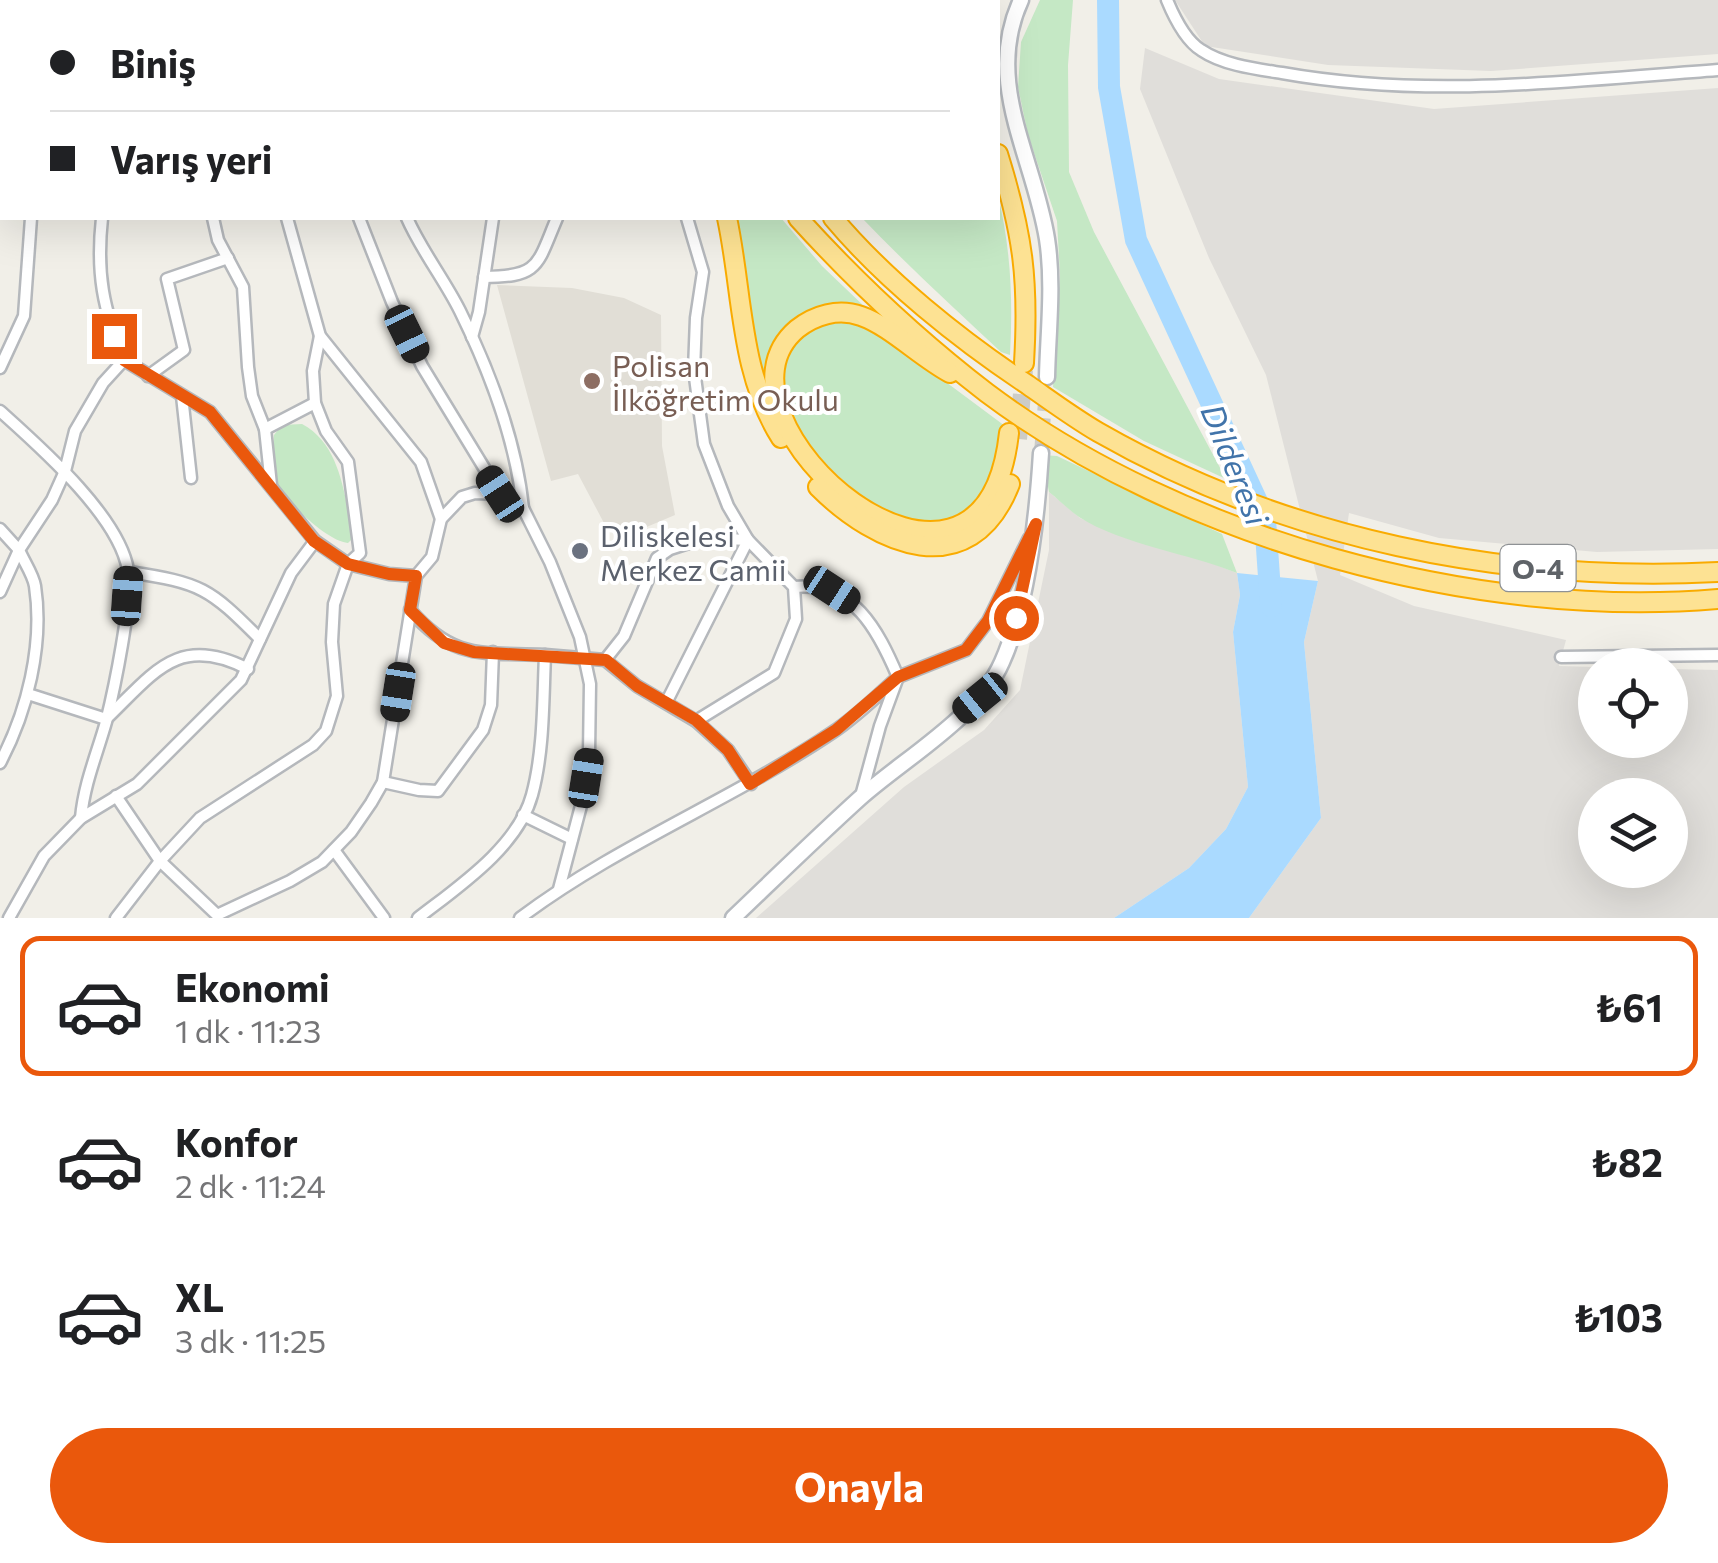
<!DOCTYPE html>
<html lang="tr">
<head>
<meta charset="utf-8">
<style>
  body { margin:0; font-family:Commissioner,sans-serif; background:#f6f6f6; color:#202124; height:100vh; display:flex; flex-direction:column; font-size:38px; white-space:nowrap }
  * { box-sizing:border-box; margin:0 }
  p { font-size:32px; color:#757577 }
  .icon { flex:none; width:55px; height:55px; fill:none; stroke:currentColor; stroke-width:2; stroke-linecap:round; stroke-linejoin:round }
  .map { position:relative; height:918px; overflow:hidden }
  .side { display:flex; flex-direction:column; background:#fff; flex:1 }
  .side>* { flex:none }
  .banner { position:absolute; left:0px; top:0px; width:1000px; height:220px; box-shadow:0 10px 40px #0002; display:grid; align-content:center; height:220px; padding:0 50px; background:#fff }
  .buttons { position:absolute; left:1578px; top:648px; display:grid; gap:20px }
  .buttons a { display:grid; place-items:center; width:110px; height:110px; border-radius:50%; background:#fff; box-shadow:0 10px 40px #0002; font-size:50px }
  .end { position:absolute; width:45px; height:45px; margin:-22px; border:12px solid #ea580c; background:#fff; box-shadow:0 0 0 5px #fff }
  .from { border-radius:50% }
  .car { position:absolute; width:30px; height:60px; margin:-30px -15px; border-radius:12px; box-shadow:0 0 8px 2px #0007; background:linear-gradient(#222 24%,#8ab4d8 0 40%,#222 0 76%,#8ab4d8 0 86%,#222 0) }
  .banner b { display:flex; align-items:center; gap:35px; height:95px; font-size:38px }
  .banner b+b { border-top:2px solid #e0e0e0 }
  .banner i { width:25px; height:25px; background:#202124 }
  ul { padding:18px 0 0; list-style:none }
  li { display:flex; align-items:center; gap:30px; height:140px; margin:0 20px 15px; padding:0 30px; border:5px solid transparent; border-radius:20px }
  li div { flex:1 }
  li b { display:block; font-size:38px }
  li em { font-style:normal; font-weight:700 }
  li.current { border-color:#ea580c }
  li>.icon { width:90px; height:90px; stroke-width:1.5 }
  .action { display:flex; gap:20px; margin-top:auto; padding:20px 50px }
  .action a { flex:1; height:115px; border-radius:60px; background:#ea580c; color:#fff; font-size:40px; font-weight:700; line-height:115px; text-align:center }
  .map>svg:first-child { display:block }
  .industrial { fill:#e0deda; fill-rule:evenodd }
  .education { fill:#e1ded6 }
  .green { fill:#c5e8c5 }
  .water { fill:#aadaff }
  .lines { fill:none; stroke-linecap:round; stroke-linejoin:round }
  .river { stroke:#aadaff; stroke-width:22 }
  .secondary-tunnel { stroke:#ccccc8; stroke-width:14; stroke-dasharray:14 7; stroke-linecap:butt }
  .motorway-tunnel { stroke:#ccccc8; stroke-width:18; stroke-dasharray:18 9; stroke-linecap:butt }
  .minor-casing { stroke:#b5b8bc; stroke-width:15 }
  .secondary-casing { stroke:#b6babf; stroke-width:19 }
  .motorway-casing { stroke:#f9ab00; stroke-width:22 }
  .minor { stroke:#fff; stroke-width:10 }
  .secondary { stroke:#fff; stroke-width:14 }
  .motorway { stroke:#fde293; stroke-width:18 }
  .route { stroke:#ea580c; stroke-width:12 }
  .education-dot { fill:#8d6e63; stroke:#fff; stroke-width:4 }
  .worship-dot { fill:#6b7280; stroke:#fff; stroke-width:4 }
  .labels { text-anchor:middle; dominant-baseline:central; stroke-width:8; stroke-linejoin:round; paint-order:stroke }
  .shield { fill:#fff; stroke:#8f9295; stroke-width:2.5 }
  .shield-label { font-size:28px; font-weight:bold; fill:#5f6368 }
  .education-label { font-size:30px; fill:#785e54; stroke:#fff; text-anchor:start }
  .worship-label { font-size:30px; fill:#5b616d; stroke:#fff; text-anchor:start }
  .water-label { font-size:32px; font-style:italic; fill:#4174aa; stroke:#fff }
</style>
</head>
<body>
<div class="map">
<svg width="1718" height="918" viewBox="0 0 1718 918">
  <rect width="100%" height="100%" fill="#f1efe8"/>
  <!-- industrial -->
  <g class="industrial">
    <path d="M 1175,0 L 1718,0 L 1718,54 L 1491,71 L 1328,65 L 1205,46 Z"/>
    <path d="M 1145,48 L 1219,79 L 1434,109 L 1718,88 L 1718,549 L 1597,552 L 1439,538 L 1349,513 L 1340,575 L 1414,606 L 1566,640 L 1559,666 L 1595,667 L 1595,740 L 1670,740 L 1670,669 L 1718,670 L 1718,918 L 1249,918 L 1321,818 L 1304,642 L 1318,581 L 1266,375 L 1209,258 L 1140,89 ZM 1595,795 L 1670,795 L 1670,870 L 1595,870 Z"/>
    <path d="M 1049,492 L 1080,518 L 1121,536 L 1201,559 L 1237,573 L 1240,595 L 1233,632 L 1248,787 L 1226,829 L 1189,868 L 1114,918 L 756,918 L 904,787 L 984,730 L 1020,690 L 1049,550 Z"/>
  </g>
  <!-- education -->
  <path class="education" d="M 497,285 L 572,288 L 624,298 L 661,315 L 662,446 L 675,515 L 637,531 L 604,523 L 578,474 L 551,481 Z"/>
  <!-- green -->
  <g class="green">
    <path d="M 1040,0 L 1073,0 L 1068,65 L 1069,172 L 1094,232 L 1226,479 L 1144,441 L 1053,387 L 1060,275 L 1057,221 L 1028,135 L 1018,87 L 1021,42 Z"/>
    <path d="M 998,196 C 1011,249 1013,301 1010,355 L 1001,352 C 954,308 905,263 862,218 L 998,218 Z"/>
    <path d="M 735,218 L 781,218 L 822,266 L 867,309 C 822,300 770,323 763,374 L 760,371 Z"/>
    <path d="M 849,322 L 884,336 L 1005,426 C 997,451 991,484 973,504 C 924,558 838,484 808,442 C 791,418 786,391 780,363 C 795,336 819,322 849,322 Z"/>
    <path d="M 302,424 C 342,445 344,498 354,537 L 348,543 C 327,541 286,502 277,482 C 271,469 273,449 274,435 L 282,425 Z"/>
    <path d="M 1042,455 L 1057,456 L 1222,534 L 1237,573 C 1188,553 1123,545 1079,517 C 1069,510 1059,500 1049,492 Z"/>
  </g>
  <!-- water -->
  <path class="water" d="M 1237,573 L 1318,581 L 1304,642 L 1321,818 L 1249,918 L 1114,918 L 1189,868 L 1226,829 L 1248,787 L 1233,632 L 1240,595 Z"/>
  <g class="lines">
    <!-- river -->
    <path class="river" d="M 1108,0 L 1109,87 L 1136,240 L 1265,519 L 1271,606"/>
    <!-- secondary-tunnel -->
    <path class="secondary-tunnel" d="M 1041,453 L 1046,389"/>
    <!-- motorway-tunnel -->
    <path class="motorway-tunnel" d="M 1018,439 L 1024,370"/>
    <defs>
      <g id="minor">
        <path d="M 271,0 L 273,2"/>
        <path d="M 372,0 L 373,2"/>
        <path d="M 597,0 L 598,2"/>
        <path d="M 1167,0 C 1174,17 1185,40 1201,50 C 1223,65 1256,69 1282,73 C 1427,99 1572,81 1718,70"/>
        <path d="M 73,2 L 73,0"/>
        <path d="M 152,2 L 153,0"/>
        <path d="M 460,2 L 461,0"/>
        <path d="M 548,2 L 549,0"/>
        <path d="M 0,56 L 2,62"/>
        <path d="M 102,218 C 96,273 103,309 124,360"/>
        <path d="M 213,218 L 218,240 L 243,287 L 248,367 L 252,396 L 265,429 L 271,485"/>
        <path d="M 287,218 L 320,336 L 421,462 L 441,519"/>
        <path d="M 359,218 L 392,302 L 422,366 L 500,494"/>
        <path d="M 407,218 C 421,250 444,279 460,311 C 490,372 516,440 523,508"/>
        <path d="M 687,218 L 703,272 L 696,318 L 694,370 L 704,444 L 728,506 L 748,540 L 794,587 L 796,619 L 774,673 L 696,721"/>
        <path d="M 484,277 C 540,277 537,265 557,218"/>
        <path d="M 472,337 L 479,312 L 493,218"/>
        <path d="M 0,368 L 24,316 L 31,218"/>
        <path d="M 148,376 L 184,350 L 167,279 L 228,258"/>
        <path d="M 182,396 L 191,478"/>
        <path d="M 0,411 C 40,447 119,516 128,570 C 133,600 114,690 106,722 C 97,754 84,784 81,818"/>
        <path d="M 265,429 L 315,403"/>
        <path d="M 0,529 L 19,550 L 0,592"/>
        <path d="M 129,572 C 202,583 209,588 260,639"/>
        <path d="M 794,587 C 853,581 878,630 898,677 L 966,650 L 988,621 L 1029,538"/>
        <path d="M 410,610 C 454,661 482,652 545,655 C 543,700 544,751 532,795 C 518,847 458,887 418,918"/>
        <path d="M 545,655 L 605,660 L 637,686 L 696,721 L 728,750 L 751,784"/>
        <path d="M 1561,657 L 1718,655"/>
        <path d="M 605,660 L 624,636 L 657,558 L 670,549 L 704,538 L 748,540"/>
        <path d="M 28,694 L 106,719 C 154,673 178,633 248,669"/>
        <path d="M 667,701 L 748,540"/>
        <path d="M 0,763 C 27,712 44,645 35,586 C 33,574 24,562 19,550 L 52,500 L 65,471 L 75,431 L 103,383 L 124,360 L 210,412 L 315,541 L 348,564 L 389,574 L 416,576"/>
        <path d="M 383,782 L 419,790 L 438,791 L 483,730 L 491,705 L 493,652"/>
        <path d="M 116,796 L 160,861 L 217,915 L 290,881 L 322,862 L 351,832 L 371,803 L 383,782 L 416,576 L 432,557 L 441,519 L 462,497 L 475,493 L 500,494 L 523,508 L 550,562 L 580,637 L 590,684 L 589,753 L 582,802 L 559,889"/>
        <path d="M 523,815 L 572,839"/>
        <path d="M 334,850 L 384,918"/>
        <path d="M 9,918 L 44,856 L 81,818 L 137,784 L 241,680 L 291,573 L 315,541"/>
        <path d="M 116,918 L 160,861 L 200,818 L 313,745 L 326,731 L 337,696 L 332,642 L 334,604 L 348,564 L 360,553 L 348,462 L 326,431 L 315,403 L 313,371 L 320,336"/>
        <path d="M 520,918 C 617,845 732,800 833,732 C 856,717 877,696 898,677 L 880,726 L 861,796"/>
      </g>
      <g id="secondary">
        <path d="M 1021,0 C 983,82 1034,157 1047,239 C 1054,284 1048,332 1047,377"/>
        <path d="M 733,918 C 775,878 817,837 860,798 C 905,758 978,717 1002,662 C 1028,604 1037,517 1041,453"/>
      </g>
      <g id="motorway">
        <path d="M 652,0 L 653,2"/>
        <path d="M 681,0 L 682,2"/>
        <path d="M 701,0 L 703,2"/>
        <path d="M 855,2 L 857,0"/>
        <path d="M 950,2 L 954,0"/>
        <path d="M 998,154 C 1023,234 1029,280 1024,363"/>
        <path d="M 727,218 C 743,292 739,372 781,438"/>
        <path d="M 798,218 C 856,282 918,340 987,393 C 1182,539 1476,620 1718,599"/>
        <path d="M 833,218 C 885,280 960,340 1028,385 C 1051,401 1074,418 1098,432 C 1285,539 1504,583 1718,572"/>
        <path d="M 950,373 C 920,357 890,326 861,316 C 838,308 815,315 797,329 C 692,418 983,668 1009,433"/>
        <path d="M 818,487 C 876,545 970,586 1010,484"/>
      </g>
    </defs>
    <!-- minor casing -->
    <use href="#minor" class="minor-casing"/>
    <!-- secondary casing -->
    <use href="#secondary" class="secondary-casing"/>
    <!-- motorway casing -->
    <use href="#motorway" class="motorway-casing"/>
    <!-- minor -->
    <use href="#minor" class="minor"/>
    <!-- secondary -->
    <use href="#secondary" class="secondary"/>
    <!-- motorway -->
    <use href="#motorway" class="motorway"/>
  </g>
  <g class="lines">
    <!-- route -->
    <path class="route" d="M 114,336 L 124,360 L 210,412 L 314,541 L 348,564 L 389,574 L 416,576 L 410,610 L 444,643 L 474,652 L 606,660 L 637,686 L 696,720 L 728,750 L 750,784 L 836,730 L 898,677 L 966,650 L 988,621 L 1036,524 L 1016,618"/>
  </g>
  <!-- markers -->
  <circle class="education-dot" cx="592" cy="381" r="10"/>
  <circle class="worship-dot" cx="580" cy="551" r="10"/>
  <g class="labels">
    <!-- shield labels -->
    <rect class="shield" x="1500.5" y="545" width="75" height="46" rx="8"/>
    <g class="shield-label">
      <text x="1538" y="568">O-4</text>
    </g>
    <!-- education labels -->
    <g class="education-label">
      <text x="612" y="364">Polisan<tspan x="612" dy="34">İlköğretim Okulu</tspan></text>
    </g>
    <!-- worship labels -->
    <g class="worship-label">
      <text x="600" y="534">Diliskelesi<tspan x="600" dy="34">Merkez Camii</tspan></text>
    </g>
    <!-- water labels -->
    <g class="water-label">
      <text transform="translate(1236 464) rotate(68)">Dilderesi</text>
    </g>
  </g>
</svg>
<div class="buttons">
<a><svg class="icon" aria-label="locate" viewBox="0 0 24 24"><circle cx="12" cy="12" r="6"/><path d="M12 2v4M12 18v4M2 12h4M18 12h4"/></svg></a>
<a><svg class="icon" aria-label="layers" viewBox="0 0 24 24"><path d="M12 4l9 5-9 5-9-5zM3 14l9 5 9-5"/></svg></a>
</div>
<i class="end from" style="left:1016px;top:618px"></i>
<i class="end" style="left:114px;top:336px"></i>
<i class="car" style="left:407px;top:334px;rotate:154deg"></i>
<i class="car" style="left:500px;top:494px;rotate:327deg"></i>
<i class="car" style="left:832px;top:590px;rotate:123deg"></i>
<i class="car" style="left:127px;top:596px;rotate:4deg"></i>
<i class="car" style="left:398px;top:692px;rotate:189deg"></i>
<i class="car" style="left:980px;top:698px;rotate:231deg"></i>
<i class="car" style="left:586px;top:778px;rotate:9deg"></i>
<div class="banner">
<b><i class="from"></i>Biniş</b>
<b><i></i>Varış yeri</b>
</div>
</div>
<section class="side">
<ul>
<li class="current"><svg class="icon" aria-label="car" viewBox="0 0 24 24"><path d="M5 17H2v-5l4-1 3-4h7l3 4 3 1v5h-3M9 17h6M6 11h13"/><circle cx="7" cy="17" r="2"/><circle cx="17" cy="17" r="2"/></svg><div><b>Ekonomi</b><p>1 dk · 11:23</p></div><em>₺61</em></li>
<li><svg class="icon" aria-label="car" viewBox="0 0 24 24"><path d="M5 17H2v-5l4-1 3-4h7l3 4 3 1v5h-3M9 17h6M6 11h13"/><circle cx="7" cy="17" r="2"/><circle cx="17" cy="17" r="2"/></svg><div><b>Konfor</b><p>2 dk · 11:24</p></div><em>₺82</em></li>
<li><svg class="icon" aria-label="car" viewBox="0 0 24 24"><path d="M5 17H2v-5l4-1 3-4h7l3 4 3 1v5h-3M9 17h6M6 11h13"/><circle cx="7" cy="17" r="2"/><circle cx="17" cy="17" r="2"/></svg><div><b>XL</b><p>3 dk · 11:25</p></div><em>₺103</em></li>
</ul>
<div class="action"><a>Onayla</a></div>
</section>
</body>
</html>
